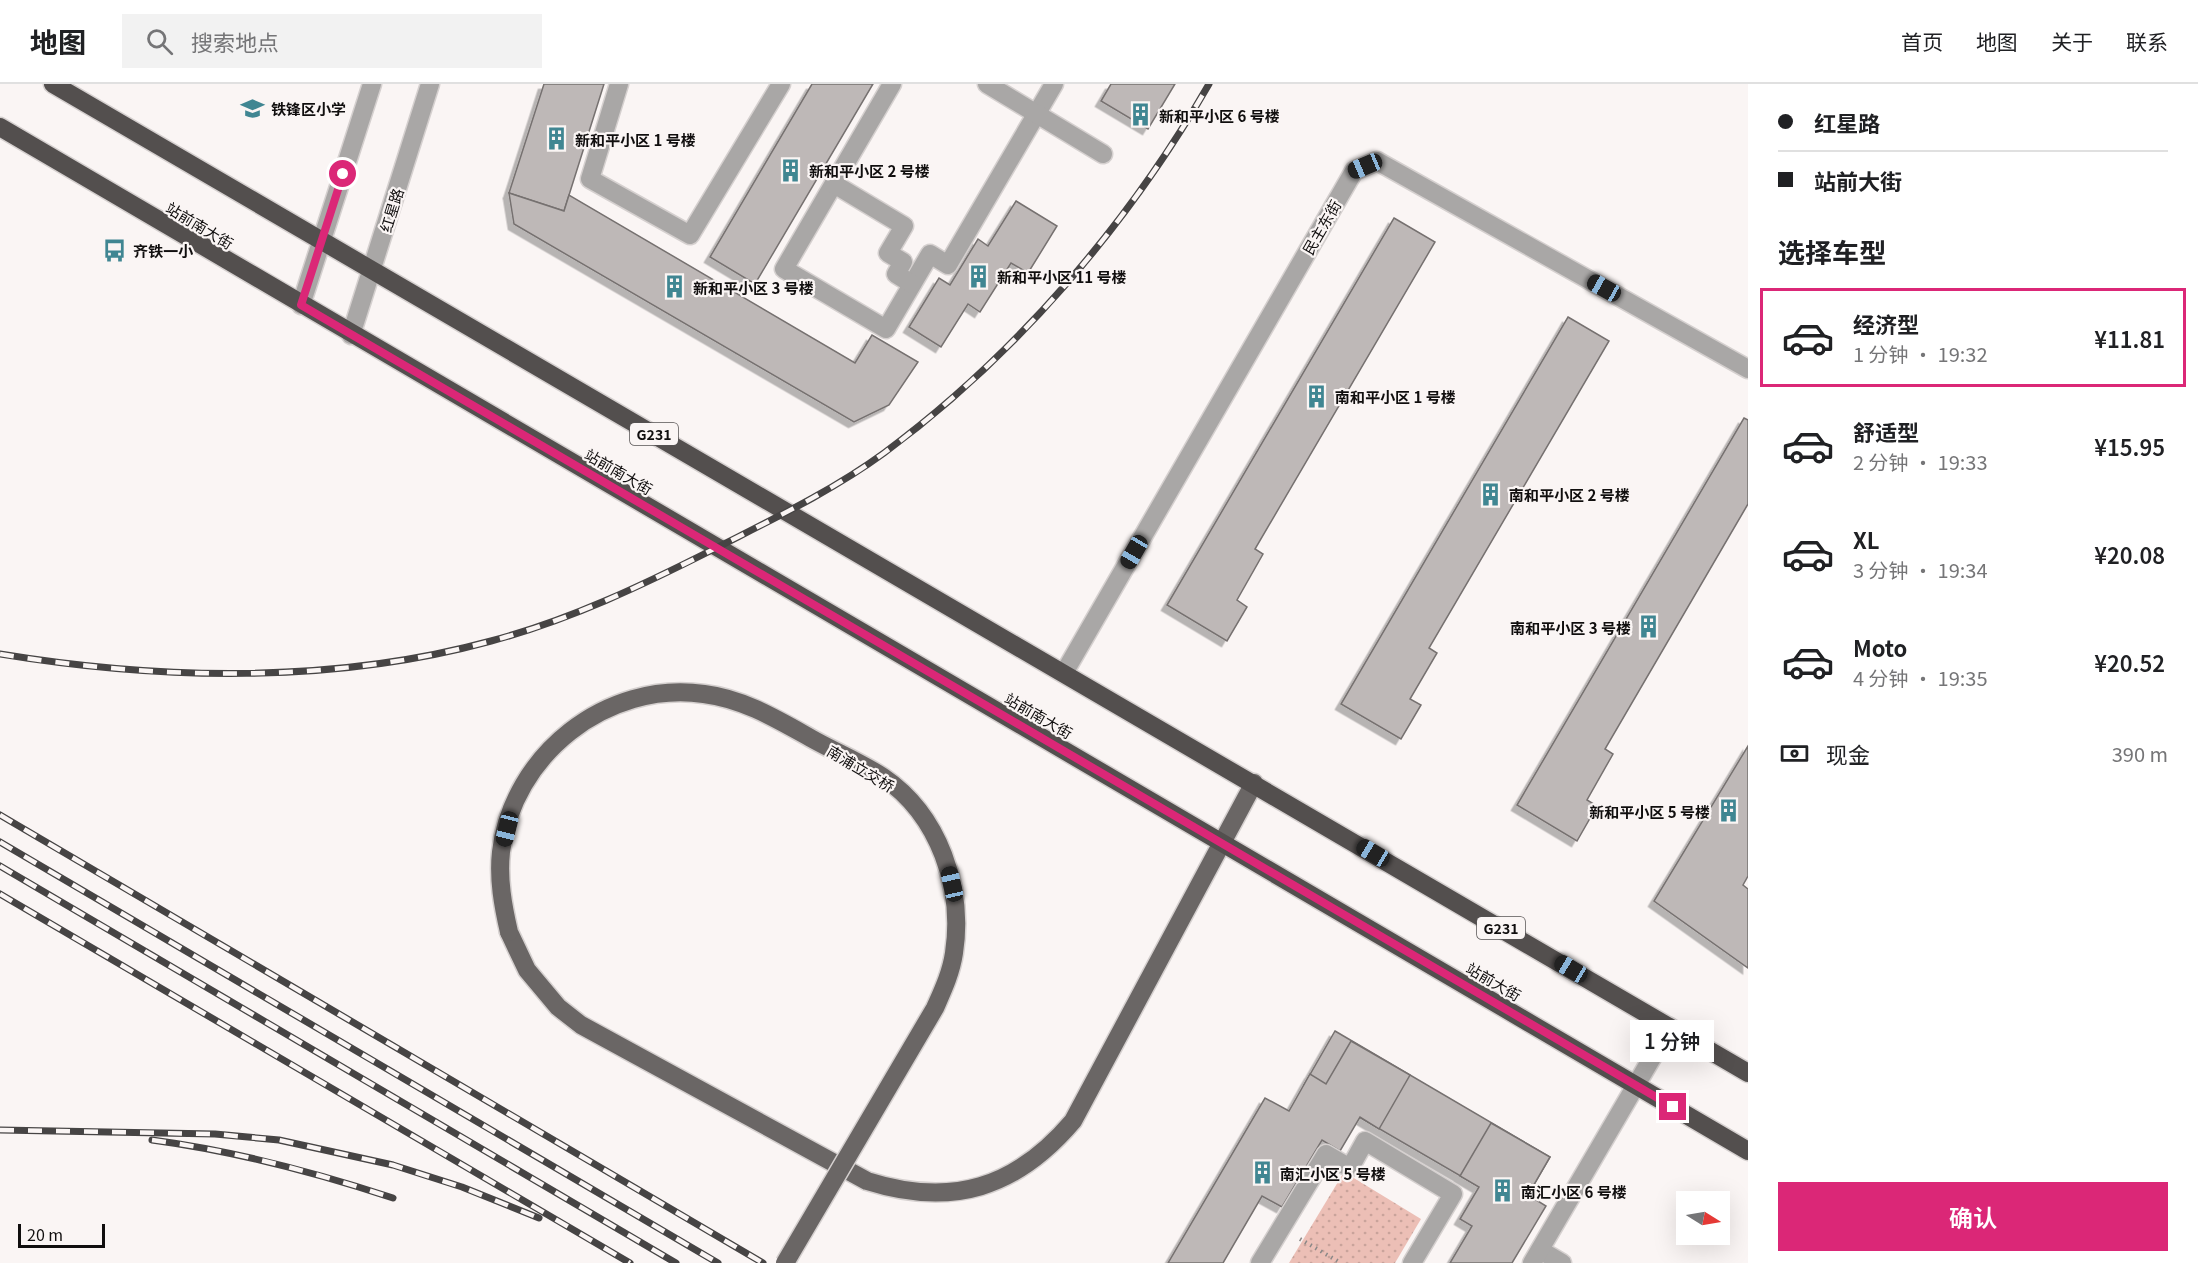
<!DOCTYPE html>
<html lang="zh">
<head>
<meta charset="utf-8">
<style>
  body { margin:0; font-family:Georgia,"Noto Sans SC",serif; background:#f2f2f2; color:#202124; height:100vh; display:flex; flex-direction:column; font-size:22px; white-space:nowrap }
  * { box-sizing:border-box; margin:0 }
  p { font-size:20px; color:#757577 }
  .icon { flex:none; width:33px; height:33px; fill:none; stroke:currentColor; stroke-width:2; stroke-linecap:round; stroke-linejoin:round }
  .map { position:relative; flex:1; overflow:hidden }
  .sheet { display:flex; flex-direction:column; background:#fff; width:450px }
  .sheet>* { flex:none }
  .top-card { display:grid; align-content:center; height:132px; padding:0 30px; background:#fff }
  .needle { width:39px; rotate:101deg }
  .tools { position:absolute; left:1676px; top:1107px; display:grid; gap:12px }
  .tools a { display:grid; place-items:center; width:54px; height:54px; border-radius:0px; background:#fff; box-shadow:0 6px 24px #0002; font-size:30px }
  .scale { position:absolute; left:18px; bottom:15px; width:87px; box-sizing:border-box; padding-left:6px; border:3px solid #100e0e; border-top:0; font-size:16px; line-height:21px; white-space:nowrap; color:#100e0e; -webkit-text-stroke:4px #faf5f4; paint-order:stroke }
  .end { position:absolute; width:27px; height:27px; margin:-14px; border:8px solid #db2777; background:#fff; box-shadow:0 0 0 3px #fff }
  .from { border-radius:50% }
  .bubble { position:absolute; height:42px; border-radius:0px; background:#fff; box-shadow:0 6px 24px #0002; font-size:20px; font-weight:600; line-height:42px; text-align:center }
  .car { position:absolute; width:18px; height:36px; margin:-18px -9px; border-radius:8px; box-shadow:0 0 4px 2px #0007; background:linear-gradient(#222 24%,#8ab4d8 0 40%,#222 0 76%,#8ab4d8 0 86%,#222 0) }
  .top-card b { display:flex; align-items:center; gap:21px; height:57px; font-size:22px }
  .top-card b+b { border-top:2px solid #e0e0e0 }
  .top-card i { width:15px; height:15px; background:#202124 }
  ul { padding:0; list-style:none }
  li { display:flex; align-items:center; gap:18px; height:99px; margin:0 12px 9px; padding:0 18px; border:3px solid transparent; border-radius:0px }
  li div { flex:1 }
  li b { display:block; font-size:22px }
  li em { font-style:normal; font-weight:600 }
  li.on { border-color:#db2777 }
  li>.icon { width:54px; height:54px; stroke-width:1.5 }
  h2 { padding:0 30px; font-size:27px; line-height:72px }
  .pay { display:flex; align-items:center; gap:15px; height:66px; padding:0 30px; font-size:22px }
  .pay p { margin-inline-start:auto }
  .primary-button { display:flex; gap:12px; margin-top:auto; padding:12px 30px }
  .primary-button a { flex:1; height:69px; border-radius:0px; background:#db2777; color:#fff; font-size:24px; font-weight:600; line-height:69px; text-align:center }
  header { display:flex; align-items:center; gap:36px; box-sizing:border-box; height:84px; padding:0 30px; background:#fff; border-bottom:2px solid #e0e0e0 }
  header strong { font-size:28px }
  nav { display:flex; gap:33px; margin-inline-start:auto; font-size:21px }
  .search { width:420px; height:54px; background:#f2f2f2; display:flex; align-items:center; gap:15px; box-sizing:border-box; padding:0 21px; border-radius:0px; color:#757577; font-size:22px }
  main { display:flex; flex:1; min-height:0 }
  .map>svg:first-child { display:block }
  .grass { fill:url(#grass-dots) }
  .building { fill:#beb8b7; stroke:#767170; stroke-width:1.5; filter:url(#shadow) }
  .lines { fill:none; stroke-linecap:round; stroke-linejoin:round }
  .minor-casing { stroke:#d5d0cf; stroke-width:21 }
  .major-casing { stroke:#d5d0cf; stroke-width:21 }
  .highway-casing { stroke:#d5d0cf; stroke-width:21 }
  .path { stroke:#8b8887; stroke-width:4; stroke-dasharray:1.5 4.5; stroke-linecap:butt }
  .minor { stroke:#a9a7a6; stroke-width:18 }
  .major { stroke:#6a6665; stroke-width:18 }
  .highway { stroke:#534f4e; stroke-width:18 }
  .rail-casing { stroke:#464444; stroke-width:7 }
  .rail { stroke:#faf5f4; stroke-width:4.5; stroke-dasharray:14; stroke-linecap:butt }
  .major-bridge-casing { stroke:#d5d0cf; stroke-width:21; stroke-linecap:butt }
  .major-bridge { stroke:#6a6665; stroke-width:18 }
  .route { stroke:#db2777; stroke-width:8 }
  .labels { text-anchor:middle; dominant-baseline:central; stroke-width:4.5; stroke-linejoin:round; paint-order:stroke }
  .shield { fill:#faf5f4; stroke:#565353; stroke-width:1.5 }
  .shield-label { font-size:14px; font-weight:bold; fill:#100e0e }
  .poi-label { font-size:15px; font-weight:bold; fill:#100e0e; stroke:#faf5f4; text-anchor:start }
  .street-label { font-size:15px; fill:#100e0e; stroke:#faf5f4 }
</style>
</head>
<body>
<header>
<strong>地图</strong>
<div class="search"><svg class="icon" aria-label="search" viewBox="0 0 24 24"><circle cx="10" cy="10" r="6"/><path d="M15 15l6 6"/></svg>搜索地点</div>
<nav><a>首页</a><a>地图</a><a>关于</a><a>联系</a></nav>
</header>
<main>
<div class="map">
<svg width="1748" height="1179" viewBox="0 0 1748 1179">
  <defs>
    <pattern id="grass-dots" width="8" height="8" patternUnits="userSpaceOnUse" patternTransform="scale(1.5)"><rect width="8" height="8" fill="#ecbfb6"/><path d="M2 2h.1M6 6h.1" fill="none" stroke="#c9a39b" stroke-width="1.8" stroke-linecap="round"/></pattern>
    <filter id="shadow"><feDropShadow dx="-5.5" dy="5.5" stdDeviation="0" flood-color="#0004"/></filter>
  </defs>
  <rect width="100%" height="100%" fill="#faf5f4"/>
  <!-- grass -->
  <path class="grass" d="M 1344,1088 L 1421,1135 L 1395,1179 L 1289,1179 Z"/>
  <!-- building -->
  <g class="building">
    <path d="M 544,0 L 604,0 L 564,127 L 509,109 Z"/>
    <path d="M 812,0 L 873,0 L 755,200 L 710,173 Z"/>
    <path d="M 1111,0 L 1175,0 L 1148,45 L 1101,17 Z"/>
    <path d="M 509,109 L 564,127 L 569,111 L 855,279 L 872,251 L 918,278 L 889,321 L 854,338 L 514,140 Z"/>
    <path d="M 1016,117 L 1057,142 L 1028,189 L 1011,179 L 980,228 L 968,220 L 941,263 L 909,243 L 939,194 L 950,201 L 978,155 L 988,162 Z"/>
    <path d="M 1394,134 L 1435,158 L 1255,465 L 1263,470 L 1237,516 L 1247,523 L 1227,557 L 1167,521 Z"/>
    <path d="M 1568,233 L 1609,257 L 1429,564 L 1437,569 L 1410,615 L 1421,621 L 1401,655 L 1341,620 Z"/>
    <path d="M 1744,334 L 1748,336 L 1748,420 L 1605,665 L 1613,670 L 1587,716 L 1597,722 L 1577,757 L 1517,721 Z"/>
    <path d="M 1748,662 L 1748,792 L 1743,801 L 1748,805 L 1748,884 L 1654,817 Z"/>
    <path d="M 1335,947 L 1550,1073 L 1519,1126 L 1304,1001 Z"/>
    <path d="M 1351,957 L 1410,991 L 1379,1045 L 1360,1033 L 1340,1067 L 1322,1056 L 1282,1123 L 1262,1112 L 1223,1179 L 1168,1179 L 1265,1014 L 1289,1027 L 1310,990 L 1326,1000 Z"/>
    <path d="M 1491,1039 L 1550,1073 L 1528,1111 L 1546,1122 L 1512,1179 L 1450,1179 L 1472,1142 L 1460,1135 L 1479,1103 L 1460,1092 Z"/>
  </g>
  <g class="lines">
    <defs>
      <g id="minor">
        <path d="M 619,0 L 590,95 L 690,151 L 781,0"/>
        <path d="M 892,0 L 784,185 L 886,245 L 930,170 L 948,181 L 1054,0"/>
        <path d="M 987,0 L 1103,70"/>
        <path d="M 834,100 L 904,142 L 888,169 L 903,178 L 896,190 L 912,200"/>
        <path d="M 301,221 L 372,0"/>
        <path d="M 351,251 L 430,0"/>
        <path d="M 1064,589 L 1354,87 L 1377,77 L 1748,285"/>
        <path d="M 1540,1166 L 1562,1179"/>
        <path d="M 1260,1179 L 1326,1070 L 1350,1084 L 1365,1057 L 1453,1110 L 1412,1179"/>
        <path d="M 1532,1179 L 1670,943"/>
      </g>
      <path id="major" d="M 509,848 L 527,886 L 558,923 L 581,941 L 867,1097 C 952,1124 1016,1104 1073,1037 L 1254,699"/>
      <g id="highway">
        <path d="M 53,0 L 1748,989"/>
        <path d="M 0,43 L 1748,1067"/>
      </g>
    </defs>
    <!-- minor casing -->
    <use href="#minor" class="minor-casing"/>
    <!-- major casing -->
    <use href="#major" class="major-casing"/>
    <!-- highway casing -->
    <use href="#highway" class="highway-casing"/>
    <!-- path -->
    <path class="path" d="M 1300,1155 L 1341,1179"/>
    <!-- minor -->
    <use href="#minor" class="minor"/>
    <!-- major -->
    <use href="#major" class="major"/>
    <!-- highway -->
    <use href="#highway" class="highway"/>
    <defs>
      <g id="rail">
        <path d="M 0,570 C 159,596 334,600 491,557 C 570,536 643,501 716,464 C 773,435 832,407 884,369 C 1015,272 1128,141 1209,0"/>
        <path d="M 0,731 L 763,1179"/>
        <path d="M 0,758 L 718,1179"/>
        <path d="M 0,782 L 676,1179"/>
        <path d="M 0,810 L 630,1179"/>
        <path d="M 0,1046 L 215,1050 L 279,1056 L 393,1081 L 462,1103 L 539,1134"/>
        <path d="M 152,1056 C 235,1067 314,1088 393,1114"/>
      </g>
    </defs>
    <!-- rail casing -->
    <use href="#rail" class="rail-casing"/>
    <!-- rail -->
    <use href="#rail" class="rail"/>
    <defs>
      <path id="major-bridge" d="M 509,848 C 503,822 498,795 501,768 C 512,671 607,596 704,610 C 745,615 780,637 816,657 C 838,669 862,679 883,693 C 939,731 964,804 954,869 C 951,889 943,906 935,924 L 785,1179"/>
    </defs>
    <!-- major-bridge casing -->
    <use href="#major-bridge" class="major-bridge-casing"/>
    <!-- major-bridge -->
    <use href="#major-bridge" class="major-bridge"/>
  </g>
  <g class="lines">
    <!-- route -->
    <path class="route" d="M 343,90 L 301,221 L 1673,1023"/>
  </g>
  <!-- icons -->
  <defs>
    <symbol id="school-bare" viewBox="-9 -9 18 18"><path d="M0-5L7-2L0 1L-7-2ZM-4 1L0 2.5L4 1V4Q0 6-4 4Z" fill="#408692" stroke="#faf5f4" stroke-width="2.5" paint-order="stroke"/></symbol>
    <symbol id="building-bare" viewBox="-9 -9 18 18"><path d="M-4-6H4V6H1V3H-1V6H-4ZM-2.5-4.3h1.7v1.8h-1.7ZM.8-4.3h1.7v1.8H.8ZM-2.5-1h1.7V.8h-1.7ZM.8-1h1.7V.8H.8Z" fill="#408692" stroke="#faf5f4" stroke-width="2.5" paint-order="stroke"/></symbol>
    <symbol id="bus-bare" viewBox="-9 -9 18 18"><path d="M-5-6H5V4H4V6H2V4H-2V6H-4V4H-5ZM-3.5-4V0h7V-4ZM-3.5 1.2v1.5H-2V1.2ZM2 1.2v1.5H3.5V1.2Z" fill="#408692" stroke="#faf5f4" stroke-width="2.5" paint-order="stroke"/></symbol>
  </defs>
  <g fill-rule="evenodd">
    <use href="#school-bare" x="236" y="8" width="33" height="33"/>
    <use href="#building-bare" x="1124" y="14" width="33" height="33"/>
    <use href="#building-bare" x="540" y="38" width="33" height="33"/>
    <use href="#building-bare" x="774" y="70" width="33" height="33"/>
    <use href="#bus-bare" x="98" y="150" width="33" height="33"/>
    <use href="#building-bare" x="962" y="176" width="33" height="33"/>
    <use href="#building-bare" x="658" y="186" width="33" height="33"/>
    <use href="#building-bare" x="1300" y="296" width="33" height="33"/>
    <use href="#building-bare" x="1474" y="394" width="33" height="33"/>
    <use href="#building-bare" x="1632" y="526" width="33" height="33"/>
    <use href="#building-bare" x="1712" y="710" width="33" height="33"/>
    <use href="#building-bare" x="1246" y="1072" width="33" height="33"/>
    <use href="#building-bare" x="1486" y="1090" width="33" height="33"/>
  </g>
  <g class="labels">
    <!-- shield labels -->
    <g class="shield">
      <rect x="630" y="339" width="48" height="22" rx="4.5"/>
      <rect x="1477" y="833" width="48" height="22" rx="4.5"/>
    </g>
    <g class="shield-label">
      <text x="654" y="350">G231</text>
      <text x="1501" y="844">G231</text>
    </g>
    <!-- poi labels -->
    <g class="poi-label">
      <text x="271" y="24">铁锋区小学</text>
      <text x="1159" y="31">新和平小区 6 号楼</text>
      <text x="575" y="55">新和平小区 1 号楼</text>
      <text x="809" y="86">新和平小区 2 号楼</text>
      <text x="133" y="166">齐铁一小</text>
      <text x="997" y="192">新和平小区 11 号楼</text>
      <text x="693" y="203">新和平小区 3 号楼</text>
      <text x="1335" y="312">南和平小区 1 号楼</text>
      <text x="1509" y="410">南和平小区 2 号楼</text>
      <text x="1631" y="543" text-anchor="end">南和平小区 3 号楼</text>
      <text x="1710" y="727" text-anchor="end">新和平小区 5 号楼</text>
      <text x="1280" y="1089">南汇小区 5 号楼</text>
      <text x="1521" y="1107">南汇小区 6 号楼</text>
    </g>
    <!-- street labels -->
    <g class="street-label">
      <text transform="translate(391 126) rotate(-73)">红星路</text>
      <text transform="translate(200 141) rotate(31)">站前南大街</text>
      <text transform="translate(1321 143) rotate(-60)">民主东街</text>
      <text transform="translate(619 387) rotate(30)">站前南大街</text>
      <text transform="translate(1039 631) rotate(30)">站前南大街</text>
      <text transform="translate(861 684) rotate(31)">南浦立交桥</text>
      <text transform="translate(1494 897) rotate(30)">站前大街</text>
    </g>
  </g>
</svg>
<div class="tools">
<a><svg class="needle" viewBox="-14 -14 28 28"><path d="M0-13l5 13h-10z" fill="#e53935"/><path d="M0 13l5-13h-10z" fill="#757577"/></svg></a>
</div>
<div class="scale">20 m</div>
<i class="end from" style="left:343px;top:90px"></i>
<i class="end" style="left:1673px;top:1023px"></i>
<div class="bubble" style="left:1630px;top:936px;width:84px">1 分钟</div>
<i class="car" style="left:1365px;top:82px;rotate:247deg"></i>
<i class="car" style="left:1604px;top:204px;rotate:299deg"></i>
<i class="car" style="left:1134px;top:468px;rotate:210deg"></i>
<i class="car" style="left:507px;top:745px;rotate:194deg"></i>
<i class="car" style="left:1373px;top:769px;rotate:301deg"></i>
<i class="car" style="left:952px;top:800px;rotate:347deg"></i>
<i class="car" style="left:1571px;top:885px;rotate:301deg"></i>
</div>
<section class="sheet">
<div class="top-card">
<b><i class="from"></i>红星路</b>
<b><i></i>站前大街</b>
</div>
<h2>选择车型</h2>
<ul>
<li class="on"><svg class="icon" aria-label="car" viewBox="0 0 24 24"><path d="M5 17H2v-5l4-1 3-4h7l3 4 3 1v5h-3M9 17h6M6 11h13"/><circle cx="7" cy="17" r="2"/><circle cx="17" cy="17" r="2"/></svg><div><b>经济型</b><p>1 分钟 · 19:32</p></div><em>¥11.81</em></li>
<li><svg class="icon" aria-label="car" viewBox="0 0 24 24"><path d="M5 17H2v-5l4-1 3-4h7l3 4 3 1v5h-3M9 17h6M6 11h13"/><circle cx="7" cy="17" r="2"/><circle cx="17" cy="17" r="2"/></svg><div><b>舒适型</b><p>2 分钟 · 19:33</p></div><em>¥15.95</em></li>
<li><svg class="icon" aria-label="car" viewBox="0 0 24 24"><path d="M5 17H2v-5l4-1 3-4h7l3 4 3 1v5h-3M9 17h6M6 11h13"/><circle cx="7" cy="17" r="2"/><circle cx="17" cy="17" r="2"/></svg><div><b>XL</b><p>3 分钟 · 19:34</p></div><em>¥20.08</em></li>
<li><svg class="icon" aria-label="car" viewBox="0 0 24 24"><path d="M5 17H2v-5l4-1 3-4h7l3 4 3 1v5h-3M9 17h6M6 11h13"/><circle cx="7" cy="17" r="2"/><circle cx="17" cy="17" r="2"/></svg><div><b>Moto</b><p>4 分钟 · 19:35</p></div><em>¥20.52</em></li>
</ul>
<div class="pay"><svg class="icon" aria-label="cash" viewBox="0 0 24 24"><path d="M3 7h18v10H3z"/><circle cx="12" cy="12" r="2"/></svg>现金<p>390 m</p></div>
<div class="primary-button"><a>确认</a></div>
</section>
</main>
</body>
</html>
